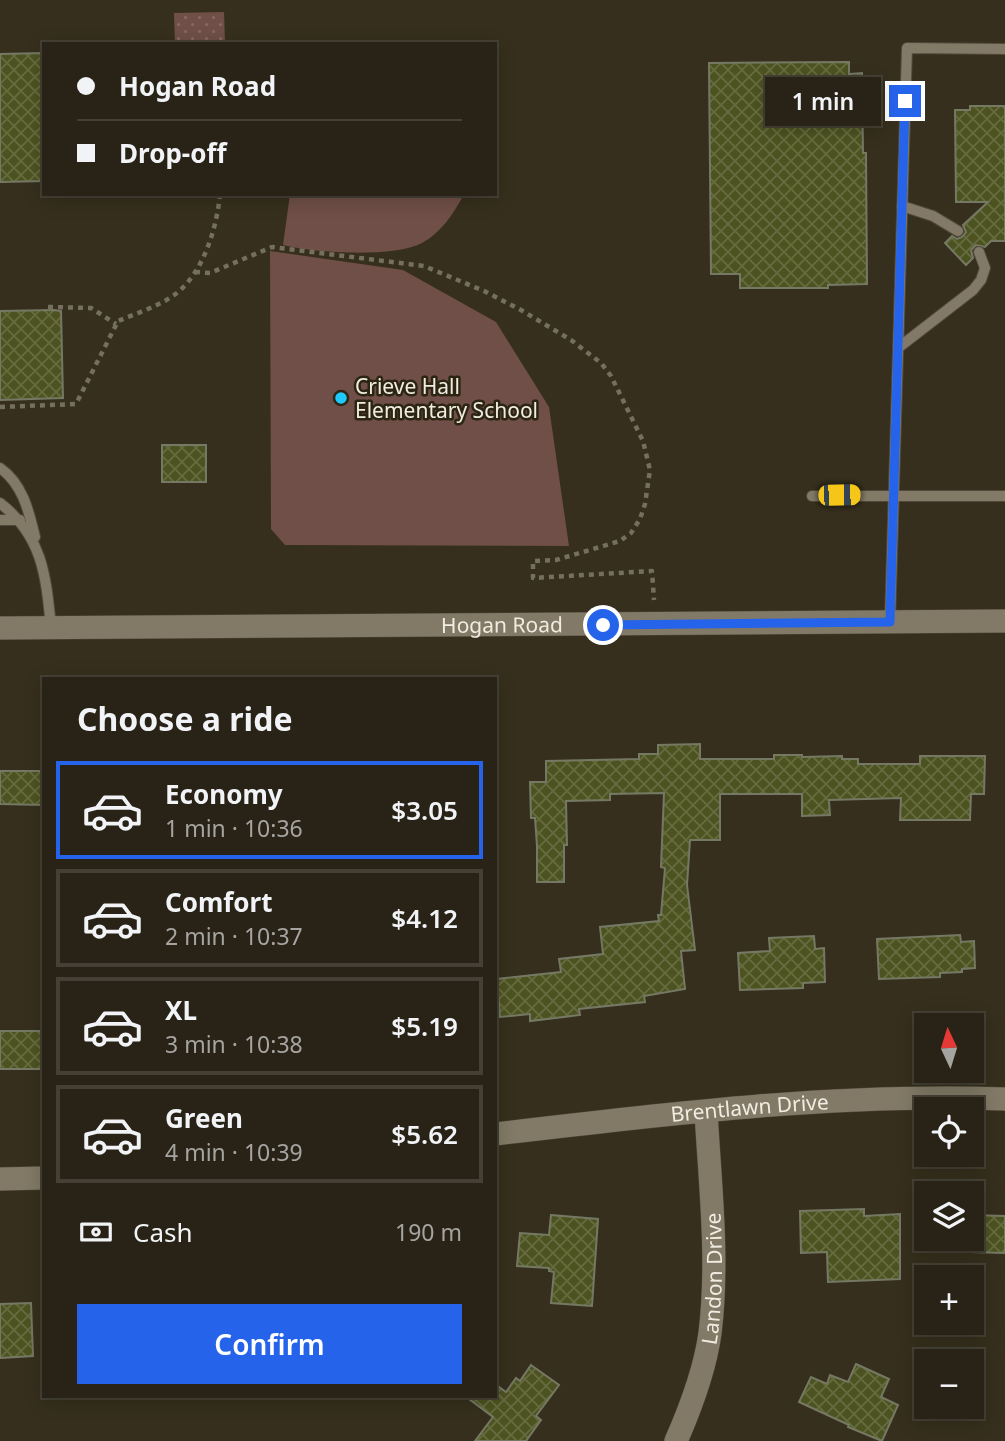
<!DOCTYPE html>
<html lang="en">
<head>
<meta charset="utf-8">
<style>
  body { margin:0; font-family:"Noto Sans",sans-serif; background:#302b1f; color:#f1f3f6; height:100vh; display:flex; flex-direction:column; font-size:26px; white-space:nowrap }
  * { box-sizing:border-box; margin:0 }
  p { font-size:23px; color:#a5a4a1 }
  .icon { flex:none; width:38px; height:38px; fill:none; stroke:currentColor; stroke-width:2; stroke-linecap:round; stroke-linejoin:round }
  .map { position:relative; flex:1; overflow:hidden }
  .panel { position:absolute; left:42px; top:677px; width:455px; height:721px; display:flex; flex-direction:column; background:#282316; border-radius:0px; box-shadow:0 4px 18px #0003,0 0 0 2px #444035 }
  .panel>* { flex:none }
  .guide { position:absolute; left:42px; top:42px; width:455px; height:154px; border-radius:0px; box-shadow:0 4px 18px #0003,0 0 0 2px #444035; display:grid; align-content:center; height:154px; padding:0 35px; background:#282316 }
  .needle { width:46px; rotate:356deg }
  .fabs { position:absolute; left:914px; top:1013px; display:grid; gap:14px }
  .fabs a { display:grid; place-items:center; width:70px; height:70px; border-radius:0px; background:#282316; box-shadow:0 4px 18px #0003,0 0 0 2px #444035; font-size:35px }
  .end { position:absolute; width:32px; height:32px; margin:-16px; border:9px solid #2563eb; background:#fff; box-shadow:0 0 0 4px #fff }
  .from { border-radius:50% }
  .bubble { position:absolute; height:49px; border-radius:0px; background:#282316; box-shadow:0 4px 18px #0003,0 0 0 2px #444035; font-size:23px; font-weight:600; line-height:49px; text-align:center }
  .car { position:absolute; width:21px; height:42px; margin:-21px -10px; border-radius:9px; box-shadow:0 0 5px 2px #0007; background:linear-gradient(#f5c518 24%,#345 0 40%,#f5c518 0 76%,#345 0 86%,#f5c518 0) }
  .guide b { display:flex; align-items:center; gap:24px; height:66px; font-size:26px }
  .guide b+b { border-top:2px solid #444035 }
  .guide i { width:18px; height:18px; background:#f1f3f6 }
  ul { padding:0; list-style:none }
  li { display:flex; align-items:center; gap:21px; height:98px; margin:0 14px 10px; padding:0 21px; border:4px solid #444035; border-radius:0px }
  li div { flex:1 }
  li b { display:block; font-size:26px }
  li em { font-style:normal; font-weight:600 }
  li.selected { border-color:#2563eb }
  li>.icon { width:63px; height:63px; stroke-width:1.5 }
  h2 { padding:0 35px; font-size:32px; line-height:84px }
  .pay { display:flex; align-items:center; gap:18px; height:77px; padding:0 35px; font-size:26px }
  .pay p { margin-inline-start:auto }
  .action { display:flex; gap:14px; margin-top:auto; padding:14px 35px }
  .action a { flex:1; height:80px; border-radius:0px; background:#2563eb; color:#fff; font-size:28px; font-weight:600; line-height:80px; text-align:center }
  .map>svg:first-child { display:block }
  .park { fill:url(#park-dots) }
  .pitch { fill:#6f4f47 }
  .building { fill:url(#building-cross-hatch); stroke:#757964; stroke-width:2 }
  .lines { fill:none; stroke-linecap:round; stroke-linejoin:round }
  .lane-casing { stroke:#514a3b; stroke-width:12 }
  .street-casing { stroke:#514a3b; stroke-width:24 }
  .path { stroke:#756f5f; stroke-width:4.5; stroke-dasharray:5 5; stroke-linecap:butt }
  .lane { stroke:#827a66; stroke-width:10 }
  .street { stroke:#827a66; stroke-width:23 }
  .route { stroke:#2563eb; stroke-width:9 }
  .poi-dot { fill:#1fc9fd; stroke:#2c2513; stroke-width:2.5 }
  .labels { text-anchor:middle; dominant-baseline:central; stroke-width:5; stroke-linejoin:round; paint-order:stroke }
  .poi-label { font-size:21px; fill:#f1ece1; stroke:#2c2513; text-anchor:start }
  .street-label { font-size:21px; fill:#f1ece1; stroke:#2c2513 }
</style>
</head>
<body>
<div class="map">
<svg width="1005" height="1441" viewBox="0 0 1005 1441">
  <defs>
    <pattern id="park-dots" width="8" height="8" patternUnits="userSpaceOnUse" patternTransform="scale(1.75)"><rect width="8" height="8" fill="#6f4f47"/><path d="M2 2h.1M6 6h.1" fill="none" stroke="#846861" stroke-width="1.8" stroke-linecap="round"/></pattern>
    <pattern id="building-cross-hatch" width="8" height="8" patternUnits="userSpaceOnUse" patternTransform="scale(1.75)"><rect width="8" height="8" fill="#4d5320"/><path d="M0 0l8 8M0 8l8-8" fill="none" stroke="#676c40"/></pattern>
  </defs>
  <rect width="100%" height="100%" fill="#362f1d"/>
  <!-- park -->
  <path class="park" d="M 224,12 L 225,44 L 175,44 L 174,13 Z"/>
  <!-- pitch -->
  <g class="pitch">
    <path d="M 290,194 L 464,194 C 454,213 441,233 422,243 C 393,258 315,253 283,245 Z"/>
    <path d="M 270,251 L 403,270 L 496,322 L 549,407 L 569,546 L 285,545 L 271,529 Z"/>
  </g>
  <!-- building -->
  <g class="building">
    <path d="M 44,53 L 44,181 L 0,182 L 0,54 Z"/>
    <path d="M 849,62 L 849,74 L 862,73 L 863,153 L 866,153 L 867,284 L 828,285 L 828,288 L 740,288 L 740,274 L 711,274 L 709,63 Z"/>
    <path d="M 970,106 L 1005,106 L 1005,241 L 991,241 L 985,247 L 976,245 L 971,250 L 973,258 L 966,265 L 945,243 L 952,236 L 957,239 L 962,237 L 966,232 L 963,225 L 988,202 L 956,202 L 955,110 L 970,110 Z"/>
    <path d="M 54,310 L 61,311 L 63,398 L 0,400 L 0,311 Z"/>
    <rect x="162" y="445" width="44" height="37"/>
    <path d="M 700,744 L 700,759 L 774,759 L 774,755 L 802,755 L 802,757 L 842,756 L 842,759 L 858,759 L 858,764 L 920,764 L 920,756 L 985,756 L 984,794 L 971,794 L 970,820 L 900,820 L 901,798 L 829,800 L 830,815 L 802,816 L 802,794 L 720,794 L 720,840 L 690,840 L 687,885 L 695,950 L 681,951 L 685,989 L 644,996 L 645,1002 L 579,1009 L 580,1015 L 530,1021 L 530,1014 L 500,1017 L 497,979 L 561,972 L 559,959 L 603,954 L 600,927 L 659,921 L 658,915 L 661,915 L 665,868 L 661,867 L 664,793 L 610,794 L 610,800 L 566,801 L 567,845 L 564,845 L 564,882 L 537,882 L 537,846 L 535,818 L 531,818 L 530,782 L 546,782 L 546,761 L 639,759 L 639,754 L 658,754 L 658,745 Z"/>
    <path d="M 0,771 L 44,771 L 44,805 L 0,804 Z"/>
    <path d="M 960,935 L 961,942 L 974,941 L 975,968 L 962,969 L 962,972 L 940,973 L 940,977 L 879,979 L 877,939 Z"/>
    <path d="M 814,936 L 815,949 L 824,948 L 825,982 L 803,983 L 803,988 L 740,990 L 738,953 L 770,951 L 769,938 Z"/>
    <rect x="0" y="1031" width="44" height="38"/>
    <path d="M 864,1209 L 864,1216 L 900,1214 L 900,1279 L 828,1282 L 827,1252 L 801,1253 L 800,1211 Z"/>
    <path d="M 551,1215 L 598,1219 L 592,1306 L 551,1303 L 554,1272 L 549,1271 L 549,1268 L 517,1266 L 520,1233 L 549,1235 Z"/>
    <path d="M 971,1215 L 1005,1216 L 1005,1253 L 971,1252 Z"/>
    <path d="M 31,1303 L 33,1356 L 0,1358 L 0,1304 Z"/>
    <path d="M 856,1364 L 889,1379 L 881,1397 L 898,1405 L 882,1441 L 848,1427 L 849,1425 L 799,1402 L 811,1377 L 827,1384 L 830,1375 L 848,1382 Z"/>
    <path d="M 531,1365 L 559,1385 L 536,1416 L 541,1420 L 526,1441 L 475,1441 L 493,1417 L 465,1396 L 495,1396 L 495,1384 L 506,1392 L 516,1378 L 520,1381 Z"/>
  </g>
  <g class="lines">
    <defs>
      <g id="lane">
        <path d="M 902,206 L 933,216 L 958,231"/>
        <path d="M 898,348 L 973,290 L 981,280 L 985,268 L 979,252"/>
        <path d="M 0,468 C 23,484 29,512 35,537"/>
        <path d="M 812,496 L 1005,496"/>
        <path d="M 0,503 C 43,536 46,577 51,627"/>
        <path d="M 0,520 L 20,520"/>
        <path d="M 890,622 L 907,48 L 1005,49"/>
      </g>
      <g id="street">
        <path id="s1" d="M 0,628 L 1005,621"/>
        <path id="s2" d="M 495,1134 C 664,1114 835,1093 1005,1099"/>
        <path d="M 0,1179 L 44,1178"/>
        <path id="s3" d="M 676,1441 C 691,1407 705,1370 710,1333 C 719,1260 710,1184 706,1112"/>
      </g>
    </defs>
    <!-- lane casing -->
    <use href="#lane" class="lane-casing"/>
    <!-- street casing -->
    <use href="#street" class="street-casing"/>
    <!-- path -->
    <g class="path">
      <path d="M 195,272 L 210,273 L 272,247 L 424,266 L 484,291 L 521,310 L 571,340 L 601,363 L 611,376 L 643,441 L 650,470 L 645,504 L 640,519 L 631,533 L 620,541 L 556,560 L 533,561 L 533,578 L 652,571 L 654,600"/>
      <path d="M 48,307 L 91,308 L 116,324"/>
      <path d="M 0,407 L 76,404 L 118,321 C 137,313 160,306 177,293 C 204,271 217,227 220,194"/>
    </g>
    <!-- lane -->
    <use href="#lane" class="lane"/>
    <!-- street -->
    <use href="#street" class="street"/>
  </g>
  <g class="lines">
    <!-- route -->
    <path class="route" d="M 603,625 L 890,622 L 905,101"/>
  </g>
  <!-- markers -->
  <circle class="poi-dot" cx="341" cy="398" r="7"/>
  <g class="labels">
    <!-- poi labels -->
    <g class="poi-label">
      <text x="355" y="386">Crieve Hall<tspan x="355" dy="24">Elementary School</tspan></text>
    </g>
    <!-- street labels -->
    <g class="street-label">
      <text stroke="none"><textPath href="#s1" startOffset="502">Hogan Road</textPath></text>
      <text stroke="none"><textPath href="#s2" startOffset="256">Brentlawn Drive</textPath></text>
      <text stroke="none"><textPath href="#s3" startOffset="168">Landon Drive</textPath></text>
    </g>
  </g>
</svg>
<div class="fabs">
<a><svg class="needle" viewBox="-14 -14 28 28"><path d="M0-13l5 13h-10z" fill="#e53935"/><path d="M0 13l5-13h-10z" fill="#a5a4a1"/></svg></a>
<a><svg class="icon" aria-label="locate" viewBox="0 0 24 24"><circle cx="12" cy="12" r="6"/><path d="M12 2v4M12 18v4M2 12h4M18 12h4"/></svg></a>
<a><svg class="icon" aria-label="layers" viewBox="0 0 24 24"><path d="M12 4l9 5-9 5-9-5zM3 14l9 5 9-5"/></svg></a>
<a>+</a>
<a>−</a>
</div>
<i class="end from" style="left:603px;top:625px"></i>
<i class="end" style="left:905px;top:101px"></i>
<div class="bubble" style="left:765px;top:77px;width:116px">1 min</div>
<i class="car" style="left:839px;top:495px;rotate:89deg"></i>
<div class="guide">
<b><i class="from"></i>Hogan Road</b>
<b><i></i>Drop-off</b>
</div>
<section class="panel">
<h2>Choose a ride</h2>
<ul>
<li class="selected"><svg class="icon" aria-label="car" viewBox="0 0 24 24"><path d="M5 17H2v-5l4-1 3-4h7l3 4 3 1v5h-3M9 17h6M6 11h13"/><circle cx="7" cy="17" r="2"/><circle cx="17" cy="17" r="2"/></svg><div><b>Economy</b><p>1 min · 10:36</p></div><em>$3.05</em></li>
<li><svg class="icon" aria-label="car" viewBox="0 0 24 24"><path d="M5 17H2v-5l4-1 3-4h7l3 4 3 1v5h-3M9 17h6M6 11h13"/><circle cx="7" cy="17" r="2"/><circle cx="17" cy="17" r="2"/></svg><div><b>Comfort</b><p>2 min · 10:37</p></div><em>$4.12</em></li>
<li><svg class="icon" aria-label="car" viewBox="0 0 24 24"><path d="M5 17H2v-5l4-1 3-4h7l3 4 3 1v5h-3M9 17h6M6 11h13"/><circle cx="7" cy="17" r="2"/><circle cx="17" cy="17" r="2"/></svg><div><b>XL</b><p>3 min · 10:38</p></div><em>$5.19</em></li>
<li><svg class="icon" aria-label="car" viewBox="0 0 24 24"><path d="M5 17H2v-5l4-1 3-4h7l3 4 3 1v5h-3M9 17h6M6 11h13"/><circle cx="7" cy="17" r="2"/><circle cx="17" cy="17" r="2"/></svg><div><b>Green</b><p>4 min · 10:39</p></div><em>$5.62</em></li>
</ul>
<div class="pay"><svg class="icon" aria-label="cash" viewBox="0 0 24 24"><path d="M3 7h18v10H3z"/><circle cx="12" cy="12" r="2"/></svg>Cash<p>190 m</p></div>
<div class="action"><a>Confirm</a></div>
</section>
</div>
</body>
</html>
